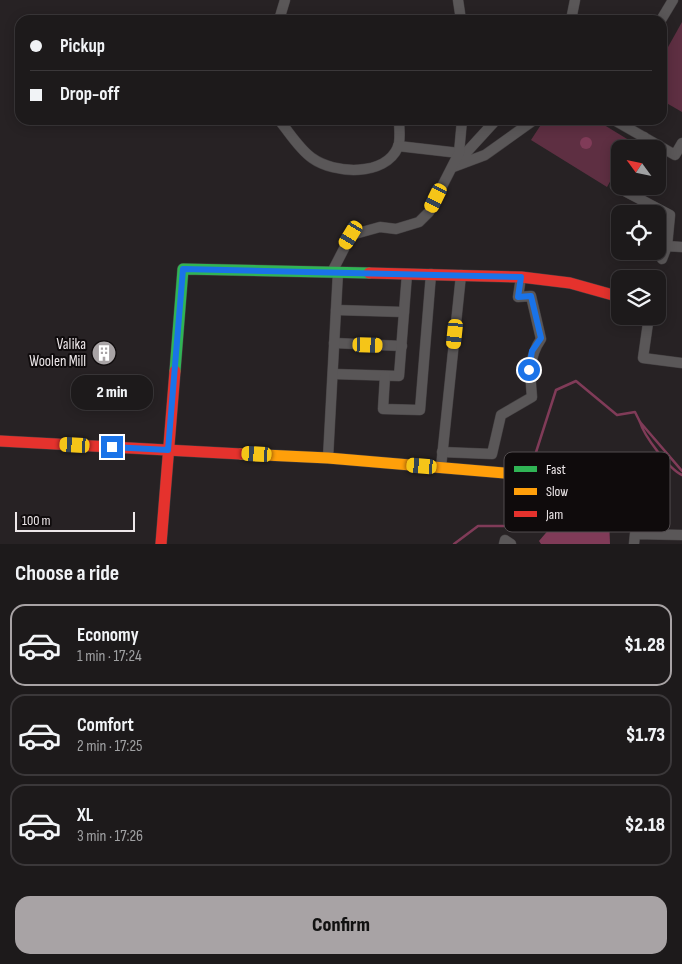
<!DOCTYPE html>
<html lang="en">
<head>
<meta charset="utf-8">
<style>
  body { margin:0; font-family:"Sofia Sans Condensed",sans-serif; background:#252324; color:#f1f3f6; height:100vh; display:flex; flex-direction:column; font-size:19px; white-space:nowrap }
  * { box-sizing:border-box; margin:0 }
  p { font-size:16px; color:#a0a1a3 }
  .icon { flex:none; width:28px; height:28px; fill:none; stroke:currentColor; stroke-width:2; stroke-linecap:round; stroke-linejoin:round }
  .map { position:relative; height:544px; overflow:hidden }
  .details { display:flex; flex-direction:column; background:#1d1a1b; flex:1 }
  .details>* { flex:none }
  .guide { position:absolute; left:15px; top:15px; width:652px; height:110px; border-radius:15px; box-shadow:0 2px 12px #0003,0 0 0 1px #3b383a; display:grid; align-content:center; height:110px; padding:0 15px; background:#1d1a1b }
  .needle { width:32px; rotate:303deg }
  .fabs { position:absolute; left:611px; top:140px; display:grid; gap:10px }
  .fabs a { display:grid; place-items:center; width:55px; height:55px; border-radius:10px; background:#1d1a1b; box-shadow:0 2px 12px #0003,0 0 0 1px #3b383a; font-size:25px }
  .scale { position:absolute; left:15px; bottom:12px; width:120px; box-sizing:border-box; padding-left:5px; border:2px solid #eee8ea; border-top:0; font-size:14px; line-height:18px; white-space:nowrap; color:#eee8ea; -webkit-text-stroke:4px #0f0b0c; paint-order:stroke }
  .end { position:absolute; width:22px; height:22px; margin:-11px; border:6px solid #1a73e8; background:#fff; box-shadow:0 0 0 2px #fff }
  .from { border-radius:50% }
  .bubble { position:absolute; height:35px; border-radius:15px; background:#1d1a1b; box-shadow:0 2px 12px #0003,0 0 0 1px #3b383a; font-size:16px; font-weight:800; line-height:35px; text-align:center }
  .car { position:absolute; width:15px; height:30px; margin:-15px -8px; border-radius:6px; box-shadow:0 0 4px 1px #0007; background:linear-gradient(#f5c518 24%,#345 0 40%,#f5c518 0 76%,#345 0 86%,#f5c518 0) }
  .guide b { display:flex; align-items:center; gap:18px; height:48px; font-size:19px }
  .guide b+b { border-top:1px solid #3b383a }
  .guide i { width:12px; height:12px; background:#f1f3f6 }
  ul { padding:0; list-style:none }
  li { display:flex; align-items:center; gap:15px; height:82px; margin:0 10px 8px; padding:0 5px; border:2px solid #3b383a; border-radius:15px }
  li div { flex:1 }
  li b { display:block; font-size:19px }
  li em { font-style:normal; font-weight:800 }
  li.current { border-color:#a8a3a5 }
  li>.icon { width:45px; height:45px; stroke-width:1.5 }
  h2 { padding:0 15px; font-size:22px; line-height:60px }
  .primary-button { display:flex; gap:10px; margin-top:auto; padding:10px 15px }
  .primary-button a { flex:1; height:58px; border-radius:15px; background:#a8a3a5; color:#111; font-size:20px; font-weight:800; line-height:58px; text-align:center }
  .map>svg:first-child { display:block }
  .green { fill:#5e2f42 }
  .water { fill:#803b58 }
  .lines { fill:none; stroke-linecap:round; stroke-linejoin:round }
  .stream { stroke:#803b58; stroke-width:2.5 }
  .street-casing { stroke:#444042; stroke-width:11 }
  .fast-casing { stroke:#444042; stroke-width:12 }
  .slow-casing { stroke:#444042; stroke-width:12 }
  .jam-casing { stroke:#444042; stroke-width:12 }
  .street { stroke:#5a5758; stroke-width:10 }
  .fast { stroke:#30b455; stroke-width:11 }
  .slow { stroke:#ff9f0a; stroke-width:11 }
  .jam { stroke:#e5322d; stroke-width:11 }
  .route { stroke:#1a73e8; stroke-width:6 }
  .labels { text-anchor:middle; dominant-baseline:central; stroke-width:4; stroke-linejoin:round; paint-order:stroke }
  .poi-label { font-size:15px; fill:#eee8ea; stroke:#0f0b0c; text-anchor:end }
  .key { fill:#0f0b0c; stroke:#524d4f; stroke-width:1 }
  .key-label { font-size:14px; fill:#eee8ea }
</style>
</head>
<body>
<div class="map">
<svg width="682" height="544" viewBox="0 0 682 544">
  <rect width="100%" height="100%" fill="#272224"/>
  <!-- green -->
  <g class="green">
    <path d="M 682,22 L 682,112 L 663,101 L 663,56 Z"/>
    <path d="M 544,120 L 596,120 L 632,142 L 628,149 L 620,149 L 620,164 L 607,187 L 531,140 Z"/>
  </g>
  <!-- water -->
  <g class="water">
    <circle cx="586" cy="143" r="6"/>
    <path d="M 575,504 L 609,518 L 610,544 L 541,544 L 539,541 L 568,507 Z"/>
  </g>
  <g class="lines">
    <!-- stream -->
    <g class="stream">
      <path d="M 682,471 L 640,422 C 644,436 669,469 682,475"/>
      <path d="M 454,544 L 478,526 L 506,526 L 529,474 L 556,390 L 576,381 L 617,415 L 635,412 L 640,422"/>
    </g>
    <defs>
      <g id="street">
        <path d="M 458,0 L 461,20"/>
        <path d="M 279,20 L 285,0"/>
        <path d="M 571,20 L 575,0"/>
        <path d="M 661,20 L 673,0"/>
        <path d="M 279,120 C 289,132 299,149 312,158 C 334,174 385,177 398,147 C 401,140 399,127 399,120"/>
        <path d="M 496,120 L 453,167 L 485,155 L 534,120"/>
        <path d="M 614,120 L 675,155 L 682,143"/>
        <path d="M 398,146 L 459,153"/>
        <path d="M 638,149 L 644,137"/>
        <path d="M 620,178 L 615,186 L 670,215 L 667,246"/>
        <path d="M 662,259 L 667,246 L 682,247"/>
        <path d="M 332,272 L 351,235 L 380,227 L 396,229 L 419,222 L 429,212 L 459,153 L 462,120"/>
        <path d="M 336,310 L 404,312"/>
        <path d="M 649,316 L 643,358 L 682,363"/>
        <path d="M 334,343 L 402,346"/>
        <path d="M 333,374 L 399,376 L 407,274"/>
        <path d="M 385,376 L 383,409 L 420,410 L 431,274"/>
        <path d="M 442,452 L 492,454 L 501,415 L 532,397 C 530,375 528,358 541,339 L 531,296 L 518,297 L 521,277"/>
        <path d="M 328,458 L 338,272"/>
        <path d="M 441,467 L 461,275"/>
        <path d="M 504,544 L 505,540 L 511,544"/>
        <path d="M 634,544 L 635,534 L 682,535"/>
      </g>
      <path id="fast" d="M 175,371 L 183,269 L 369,273"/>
      <path id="slow" d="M 241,454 L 328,458 L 517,474"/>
      <g id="jam">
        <path d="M 369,273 L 521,277 L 570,283 L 620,297"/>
        <path d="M 0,441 L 241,454"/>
        <path d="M 161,544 L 175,371"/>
      </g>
    </defs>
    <!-- street casing -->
    <use href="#street" class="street-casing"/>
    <!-- fast casing -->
    <use href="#fast" class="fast-casing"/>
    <!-- slow casing -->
    <use href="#slow" class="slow-casing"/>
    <!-- jam casing -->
    <use href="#jam" class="jam-casing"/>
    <!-- street -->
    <use href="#street" class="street"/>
    <!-- fast -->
    <use href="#fast" class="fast"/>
    <!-- slow -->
    <use href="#slow" class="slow"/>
    <!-- jam -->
    <use href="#jam" class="jam"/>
  </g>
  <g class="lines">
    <!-- route -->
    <path class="route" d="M 112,447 L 168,450 L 183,269 L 521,277 L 518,297 L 531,296 L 541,338 L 532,351 L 529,370"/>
  </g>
  <!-- icons -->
  <defs>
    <symbol id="building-disc" viewBox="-11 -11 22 22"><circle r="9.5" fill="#a8a3a5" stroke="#0f0b0c"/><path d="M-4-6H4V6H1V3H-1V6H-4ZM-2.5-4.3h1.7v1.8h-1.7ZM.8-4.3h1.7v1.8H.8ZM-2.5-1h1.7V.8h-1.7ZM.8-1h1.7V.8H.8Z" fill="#fff"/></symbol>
  </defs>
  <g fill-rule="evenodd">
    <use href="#building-disc" x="90" y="339" width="28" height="28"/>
  </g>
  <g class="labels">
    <!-- poi labels -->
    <g class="poi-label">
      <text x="86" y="344">Valika<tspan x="86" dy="17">Woolen Mill</tspan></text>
    </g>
  </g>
  <!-- legend -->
  <rect x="504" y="452" width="166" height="80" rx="8" class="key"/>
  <rect x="514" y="466" width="23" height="6" fill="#30b455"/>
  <rect x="514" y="488" width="23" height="7" fill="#ff9f0a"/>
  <rect x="514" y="511" width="23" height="6" fill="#e5322d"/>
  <g class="key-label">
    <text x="546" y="474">Fast</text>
    <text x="546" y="496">Slow</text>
    <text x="546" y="519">Jam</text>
  </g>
</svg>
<div class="fabs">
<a><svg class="needle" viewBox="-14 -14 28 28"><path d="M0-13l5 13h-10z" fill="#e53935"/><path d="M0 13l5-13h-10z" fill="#a0a1a3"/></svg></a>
<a><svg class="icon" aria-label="locate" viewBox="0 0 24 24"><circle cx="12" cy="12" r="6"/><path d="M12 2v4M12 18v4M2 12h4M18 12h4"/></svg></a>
<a><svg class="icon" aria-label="layers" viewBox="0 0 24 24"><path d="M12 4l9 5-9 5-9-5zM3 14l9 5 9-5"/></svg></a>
</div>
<div class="scale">100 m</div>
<i class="end from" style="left:529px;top:370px"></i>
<i class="end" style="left:112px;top:447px"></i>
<div class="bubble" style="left:71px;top:375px;width:82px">2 min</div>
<i class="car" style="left:436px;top:198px;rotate:206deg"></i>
<i class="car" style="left:351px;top:235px;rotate:211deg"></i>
<i class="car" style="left:455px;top:334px;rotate:186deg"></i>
<i class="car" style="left:368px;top:345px;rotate:92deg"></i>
<i class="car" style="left:75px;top:445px;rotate:273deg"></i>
<i class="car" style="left:257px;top:454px;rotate:273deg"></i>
<i class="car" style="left:422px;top:466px;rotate:275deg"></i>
<div class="guide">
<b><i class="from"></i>Pickup</b>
<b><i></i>Drop-off</b>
</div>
</div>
<section class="details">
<h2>Choose a ride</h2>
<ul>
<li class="current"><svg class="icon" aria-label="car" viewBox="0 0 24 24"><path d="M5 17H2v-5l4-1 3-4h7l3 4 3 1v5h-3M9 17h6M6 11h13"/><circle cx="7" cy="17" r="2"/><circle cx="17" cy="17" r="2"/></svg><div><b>Economy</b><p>1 min · 17:24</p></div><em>$1.28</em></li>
<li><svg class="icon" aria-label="car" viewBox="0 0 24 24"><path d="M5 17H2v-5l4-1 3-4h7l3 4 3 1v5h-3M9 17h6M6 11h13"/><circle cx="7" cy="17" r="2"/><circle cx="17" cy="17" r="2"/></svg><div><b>Comfort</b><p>2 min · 17:25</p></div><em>$1.73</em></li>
<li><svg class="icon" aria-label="car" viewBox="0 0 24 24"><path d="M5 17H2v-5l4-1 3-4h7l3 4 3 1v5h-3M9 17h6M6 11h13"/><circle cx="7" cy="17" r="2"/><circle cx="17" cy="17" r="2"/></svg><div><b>XL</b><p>3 min · 17:26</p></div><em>$2.18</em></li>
</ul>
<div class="primary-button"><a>Confirm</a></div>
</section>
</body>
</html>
